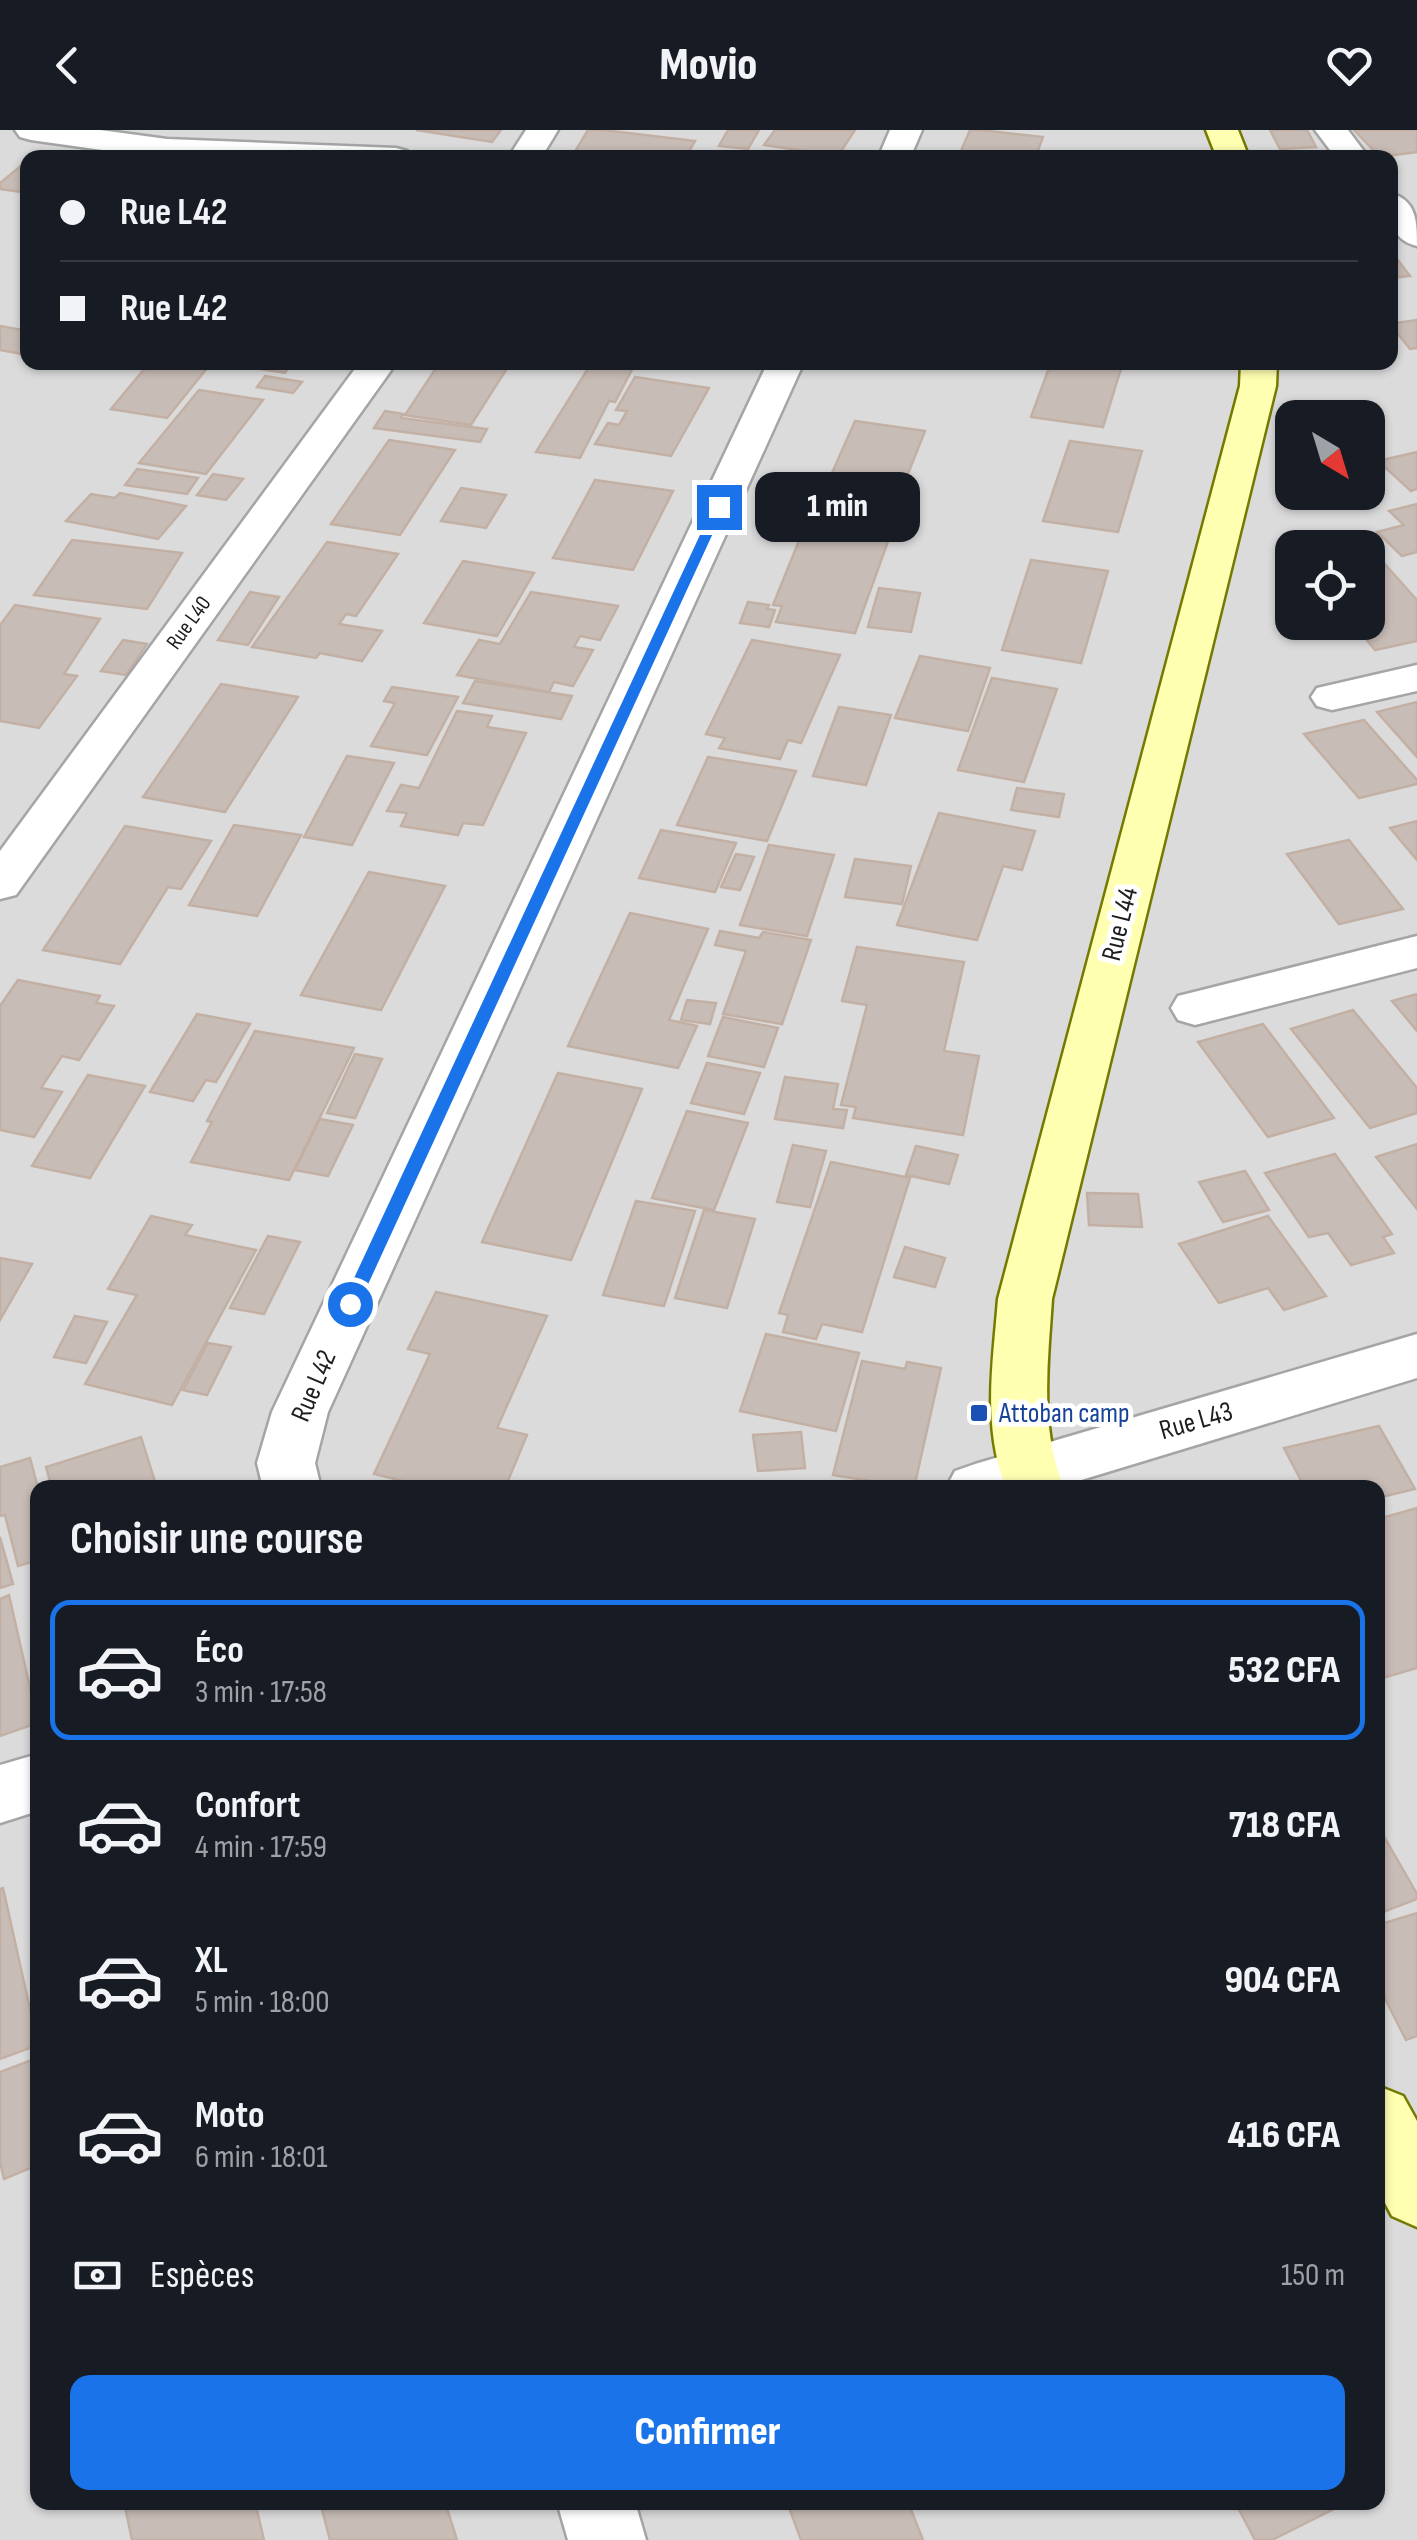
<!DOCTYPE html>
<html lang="fr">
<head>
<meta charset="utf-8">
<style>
  body { margin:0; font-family:"Sofia Sans Condensed",sans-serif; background:#20242c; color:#f1f3f6; height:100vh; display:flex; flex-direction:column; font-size:38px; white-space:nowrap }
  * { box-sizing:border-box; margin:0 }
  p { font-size:32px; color:#9ea1a6 }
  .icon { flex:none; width:55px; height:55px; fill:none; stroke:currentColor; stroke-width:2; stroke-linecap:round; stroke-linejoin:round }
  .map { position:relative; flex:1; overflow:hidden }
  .drawer { position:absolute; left:30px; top:1350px; width:1355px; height:1030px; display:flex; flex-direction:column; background:#171b24; border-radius:20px; box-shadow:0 2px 8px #0004 }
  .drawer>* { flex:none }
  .hud { position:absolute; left:20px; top:20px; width:1378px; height:220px; border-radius:20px; box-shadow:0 2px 8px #0004; display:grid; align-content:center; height:220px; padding:0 40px; background:#171b24 }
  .needle { width:65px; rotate:142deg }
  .buttons { position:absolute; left:1275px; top:270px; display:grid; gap:20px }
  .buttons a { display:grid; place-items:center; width:110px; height:110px; border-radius:20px; background:#171b24; box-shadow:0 2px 8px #0004; font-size:50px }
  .end { position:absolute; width:45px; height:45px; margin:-22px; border:12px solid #1a73e8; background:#fff; box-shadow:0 0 0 5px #fff }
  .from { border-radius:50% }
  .bubble { position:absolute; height:70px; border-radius:20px; background:#171b24; box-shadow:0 2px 8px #0004; font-size:32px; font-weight:800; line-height:70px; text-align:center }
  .hud b { display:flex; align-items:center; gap:35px; height:95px; font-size:38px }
  .hud b+b { border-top:2px solid #363941 }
  .hud i { width:25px; height:25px; background:#f1f3f6 }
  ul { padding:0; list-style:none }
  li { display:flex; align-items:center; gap:30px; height:140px; margin:0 20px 15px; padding:0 20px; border:5px solid transparent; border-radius:20px }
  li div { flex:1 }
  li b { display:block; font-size:38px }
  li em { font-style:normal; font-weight:800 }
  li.on { border-color:#1a73e8 }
  li>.icon { width:90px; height:90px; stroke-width:1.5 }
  h2 { padding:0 40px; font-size:45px; line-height:120px }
  .pay { display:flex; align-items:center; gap:25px; height:110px; padding:0 40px; font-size:38px }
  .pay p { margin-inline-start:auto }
  .action { display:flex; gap:20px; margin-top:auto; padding:20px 40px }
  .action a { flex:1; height:115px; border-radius:20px; background:#1a73e8; color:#fff; font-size:40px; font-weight:800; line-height:115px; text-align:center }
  header { display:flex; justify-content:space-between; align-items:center; height:130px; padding:0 40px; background:#171b24; font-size:45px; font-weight:800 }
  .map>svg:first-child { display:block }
  .residential { fill:#dcdbdb; fill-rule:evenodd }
  .building { fill:#c8bdb6; stroke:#c3b0a4; stroke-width:2.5 }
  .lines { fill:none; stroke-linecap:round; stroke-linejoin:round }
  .street-casing { stroke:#a5a5a5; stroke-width:5 }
  .secondary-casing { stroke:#747a00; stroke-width:5 }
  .street { fill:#fff; fill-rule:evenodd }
  .secondary { fill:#ffffb2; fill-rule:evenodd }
  .route { fill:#1a73e8 }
  .transit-dot { fill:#1a4fb4; stroke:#fff; stroke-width:4 }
  .labels { text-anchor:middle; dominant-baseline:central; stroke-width:10; stroke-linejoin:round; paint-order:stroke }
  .far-street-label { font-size:22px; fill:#1e1e1e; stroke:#fff }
  .street-label { font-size:28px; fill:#1e1e1e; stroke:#fff }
  .transit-label { font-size:28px; fill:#164399; stroke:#fff; text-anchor:start }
</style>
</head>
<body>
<header><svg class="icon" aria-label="back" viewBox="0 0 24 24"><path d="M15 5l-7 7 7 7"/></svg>Movio<svg class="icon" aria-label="heart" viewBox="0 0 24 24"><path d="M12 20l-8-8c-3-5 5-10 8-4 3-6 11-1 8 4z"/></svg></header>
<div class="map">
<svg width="1417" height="2410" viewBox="0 0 1417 2410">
  <rect width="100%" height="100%" fill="#f0ebe3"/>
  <!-- residential -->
  <path class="residential" d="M 0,0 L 1417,0 L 1417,2410 L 0,2410 ZM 28,28 L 1390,28 L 1390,232 L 28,232 ZM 1292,288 L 1368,288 L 1368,362 L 1292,362 ZM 1292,418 L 1368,418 L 1368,492 L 1292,492 ZM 38,1358 L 1378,1358 L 1378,2372 L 38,2372 Z"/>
  <!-- building -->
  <g class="building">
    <path d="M 416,0 L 501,0 L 492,12 Z"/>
    <path d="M 588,0 L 603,0 L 695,11 L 685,28 L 571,28 Z"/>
    <path d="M 728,0 L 759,0 L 748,19 L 719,16 Z"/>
    <path d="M 775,0 L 855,0 L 838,26 L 764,15 Z"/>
    <path d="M 970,0 L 980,0 L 1043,7 L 1035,28 L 958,28 Z"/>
    <path d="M 1270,0 L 1307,0 L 1316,17 L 1280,19 Z"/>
    <path d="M 1354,0 L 1417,0 L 1417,22 L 1380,27 Z"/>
    <path d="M 28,30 L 28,63 L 0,59 L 0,53 Z"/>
    <path d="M 1390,120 L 1410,146 L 1390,148 Z"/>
    <path d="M 1417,190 L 1417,218 L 1410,219 L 1390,194 Z"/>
    <path d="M 0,196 L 28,201 L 27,225 L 0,220 Z"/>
    <path d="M 150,232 L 212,232 L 167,288 L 111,279 Z"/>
    <path d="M 217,232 L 292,232 L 285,243 Z"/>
    <path d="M 440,232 L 511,232 L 471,295 L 405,285 Z"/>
    <path d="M 592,232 L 636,232 L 615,272 L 609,271 L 580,328 L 536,322 Z"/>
    <path d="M 1051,232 L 1123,232 L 1103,297 L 1031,287 Z"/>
    <path d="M 265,246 L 302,252 L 293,263 L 257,257 Z"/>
    <path d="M 635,247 L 709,258 L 671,326 L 595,314 L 608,293 L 619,295 L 627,281 L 616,280 Z"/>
    <path d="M 199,260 L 263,270 L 206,344 L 139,333 Z"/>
    <path d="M 385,281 L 403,284 L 401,288 L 487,299 L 480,312 L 374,298 Z"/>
    <path d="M 855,291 L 925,301 L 893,381 L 820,370 Z"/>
    <path d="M 389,310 L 455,320 L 400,405 L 331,394 Z"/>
    <path d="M 1070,311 L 1142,321 L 1118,402 L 1043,391 Z"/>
    <path d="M 1417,322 L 1417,359 L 1411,361 L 1378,331 Z"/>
    <path d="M 137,339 L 198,348 L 187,364 L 125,355 Z"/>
    <path d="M 213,344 L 243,349 L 226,370 L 197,365 Z"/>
    <path d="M 595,350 L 673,361 L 633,440 L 553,428 Z"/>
    <path d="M 461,358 L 506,365 L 486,398 L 441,391 Z"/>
    <path d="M 120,363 L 186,376 L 158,409 L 66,391 L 91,364 L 115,368 Z"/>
    <path d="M 1417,374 L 1417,422 L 1402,426 L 1377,402 L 1404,395 L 1389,381 Z"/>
    <path d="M 807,391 L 891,403 L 855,503 L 776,492 L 782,476 L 773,475 Z"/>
    <path d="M 72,410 L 182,423 L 147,479 L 34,465 Z"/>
    <path d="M 327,412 L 398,424 L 356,486 L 346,484 L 339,494 L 382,501 L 362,531 L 320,523 L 316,528 L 252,517 Z"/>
    <path d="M 1374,422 L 1417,470 L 1417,511 L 1375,520 L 1352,492 L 1368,492 L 1368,423 Z"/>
    <path d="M 1031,430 L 1108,441 L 1081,533 L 1002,520 Z"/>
    <path d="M 463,431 L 534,443 L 497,506 L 424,493 Z"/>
    <path d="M 879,458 L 920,463 L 911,502 L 868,497 Z"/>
    <path d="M 250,462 L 279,467 L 248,515 L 218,510 Z"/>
    <path d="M 531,462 L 618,476 L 600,510 L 580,506 L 574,517 L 593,520 L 573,556 L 554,552 L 549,562 L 457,545 L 479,510 L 500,514 Z"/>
    <path d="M 748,472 L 769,475 L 767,479 L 775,480 L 769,497 L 740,493 Z"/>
    <path d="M 15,475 L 100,489 L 64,544 L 77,546 L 39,598 L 0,591 L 0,495 Z"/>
    <path d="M 123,510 L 147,514 L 126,545 L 101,541 Z"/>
    <path d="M 752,510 L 840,525 L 801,613 L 788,610 L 780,629 L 719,618 L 725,608 L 706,604 Z"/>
    <path d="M 920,526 L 990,538 L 968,601 L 895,588 Z"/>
    <path d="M 992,548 L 1057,559 L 1024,652 L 958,640 Z"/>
    <path d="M 475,551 L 572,566 L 561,589 L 463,573 Z"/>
    <path d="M 221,554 L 298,567 L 225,682 L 143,667 Z"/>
    <path d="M 392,557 L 458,567 L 427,625 L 371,616 L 395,573 L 384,571 Z"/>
    <path d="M 1417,572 L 1417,627 L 1377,582 Z"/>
    <path d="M 839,577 L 891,585 L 866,655 L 813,646 Z"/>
    <path d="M 457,581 L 492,586 L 487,597 L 526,603 L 483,695 L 463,693 L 458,705 L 401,696 L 407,683 L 387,681 L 401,655 L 419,658 Z"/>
    <path d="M 1364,590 L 1417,650 L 1417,654 L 1359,668 L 1304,604 Z"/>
    <path d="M 347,626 L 394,633 L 352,715 L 304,707 Z"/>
    <path d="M 708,627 L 796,641 L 767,711 L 677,695 Z"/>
    <path d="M 1017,658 L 1064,664 L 1059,687 L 1011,680 Z"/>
    <path d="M 939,683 L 1035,701 L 1022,740 L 1003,736 L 977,810 L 897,795 Z"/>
    <path d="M 1417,691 L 1417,730 L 1390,698 Z"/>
    <path d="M 234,695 L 301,705 L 257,786 L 189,775 Z"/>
    <path d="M 125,696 L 211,711 L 181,759 L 168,757 L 120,834 L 43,820 Z"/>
    <path d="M 661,700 L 736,713 L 715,762 L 639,748 Z"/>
    <path d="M 1349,710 L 1403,779 L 1339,794 L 1287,724 Z"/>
    <path d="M 769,715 L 834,725 L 807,806 L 740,795 Z"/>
    <path d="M 736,724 L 754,727 L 740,760 L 721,757 Z"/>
    <path d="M 855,729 L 911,736 L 902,774 L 845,767 Z"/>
    <path d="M 369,742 L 445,756 L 381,880 L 301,865 Z"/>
    <path d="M 630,783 L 708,799 L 669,890 L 697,896 L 678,938 L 568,916 Z"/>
    <path d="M 720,801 L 759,808 L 763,802 L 811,810 L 782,894 L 723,884 L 746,821 L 715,815 Z"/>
    <path d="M 857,817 L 964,832 L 944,921 L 979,926 L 963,1005 L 853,988 L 856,977 L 841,975 L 867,875 L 842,871 Z"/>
    <path d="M 18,850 L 100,866 L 96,873 L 114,876 L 79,930 L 62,926 L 41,958 L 62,962 L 34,1007 L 0,1000 L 0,876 Z"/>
    <path d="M 1417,864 L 1417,901 L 1392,871 Z"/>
    <path d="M 687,870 L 716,873 L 710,894 L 681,890 Z"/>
    <path d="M 1353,880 L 1417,958 L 1417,983 L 1370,998 L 1291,899 Z"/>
    <path d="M 197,884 L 250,894 L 216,952 L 206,950 L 193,971 L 150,962 Z"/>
    <path d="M 723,887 L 778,898 L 764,937 L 708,926 Z"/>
    <path d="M 1263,894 L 1334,988 L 1268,1007 L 1198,912 Z"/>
    <path d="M 255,901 L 354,918 L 289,1050 L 191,1032 L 212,992 L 207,991 Z"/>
    <path d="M 355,924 L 382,929 L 355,988 L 327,983 Z"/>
    <path d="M 707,933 L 760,943 L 744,984 L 691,973 Z"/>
    <path d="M 558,943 L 642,959 L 571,1130 L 482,1112 Z"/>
    <path d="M 88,945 L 145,956 L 90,1048 L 32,1036 Z"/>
    <path d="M 785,947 L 838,954 L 833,979 L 847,980 L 843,998 L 775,989 Z"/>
    <path d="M 687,981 L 748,993 L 714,1080 L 652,1068 Z"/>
    <path d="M 320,989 L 353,995 L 328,1046 L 295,1040 Z"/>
    <path d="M 1417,1014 L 1417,1079 L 1376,1027 Z"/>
    <path d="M 793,1015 L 826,1021 L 810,1077 L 777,1072 Z"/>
    <path d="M 916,1016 L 958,1025 L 949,1054 L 906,1045 Z"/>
    <path d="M 1335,1024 L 1392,1104 L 1383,1107 L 1394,1123 L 1351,1135 L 1328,1103 L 1309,1107 L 1265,1043 Z"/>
    <path d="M 831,1032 L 910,1048 L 862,1202 L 822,1194 L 816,1209 L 783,1202 L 788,1185 L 779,1183 Z"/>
    <path d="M 1245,1041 L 1269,1080 L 1223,1092 L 1199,1052 Z"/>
    <path d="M 1087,1063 L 1138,1064 L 1142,1097 L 1089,1095 Z"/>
    <path d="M 636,1071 L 695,1081 L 664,1176 L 603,1165 Z"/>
    <path d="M 704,1080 L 755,1089 L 727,1178 L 675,1168 Z"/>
    <path d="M 151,1086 L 192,1095 L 185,1105 L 256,1120 L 172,1275 L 85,1254 L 137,1165 L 108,1159 Z"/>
    <path d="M 1268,1086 L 1326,1166 L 1284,1180 L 1268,1158 L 1219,1173 L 1179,1114 Z"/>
    <path d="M 268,1106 L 300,1112 L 264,1184 L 230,1178 Z"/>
    <path d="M 905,1117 L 945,1128 L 935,1157 L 894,1147 Z"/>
    <path d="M 0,1128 L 32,1134 L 0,1190 Z"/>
    <path d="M 436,1162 L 547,1186 L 497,1298 L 527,1305 L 505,1358 L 431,1358 L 374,1344 L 430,1224 L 408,1219 Z"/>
    <path d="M 75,1186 L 107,1192 L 86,1233 L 54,1227 Z"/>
    <path d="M 766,1204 L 859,1223 L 836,1301 L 740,1281 Z"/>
    <path d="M 208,1213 L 231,1217 L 207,1265 L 183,1260 Z"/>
    <path d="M 862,1231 L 905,1239 L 907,1232 L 941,1238 L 914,1358 L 833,1345 Z"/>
    <path d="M 1379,1296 L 1415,1359 L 1378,1368 L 1378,1358 L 1305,1358 L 1284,1318 Z"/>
    <path d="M 801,1302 L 805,1338 L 758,1341 L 753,1305 Z"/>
    <path d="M 141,1307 L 157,1358 L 52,1358 L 46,1337 Z"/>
    <path d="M 30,1328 L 38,1358 L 38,1430 L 18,1436 L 5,1385 L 0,1386 L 0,1337 Z"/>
    <path d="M 1417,1378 L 1417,1538 L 1379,1549 L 1378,1389 Z"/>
    <path d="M 0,1407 L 13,1454 L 0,1458 Z"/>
    <path d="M 9,1465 L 38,1593 L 0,1606 L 0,1469 Z"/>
    <path d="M 1378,1696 L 1417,1764 L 1417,1769 L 1378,1784 Z"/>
    <path d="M 3,1758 L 38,1915 L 0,1929 L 0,1759 Z"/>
    <path d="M 1417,1783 L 1417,1906 L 1406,1910 L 1378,1855 L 1378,1795 Z"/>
    <path d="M 37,1928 L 38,2035 L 4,2049 L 0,2032 L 0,1942 Z"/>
    <path d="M 124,2372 L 255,2372 L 264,2410 L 132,2410 Z"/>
    <path d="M 320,2372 L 445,2372 L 457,2410 L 330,2410 Z"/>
    <path d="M 787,2372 L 908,2372 L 923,2410 L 801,2410 Z"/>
    <path d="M 1235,2372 L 1348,2372 L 1272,2410 L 1255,2410 Z"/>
  </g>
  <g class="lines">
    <defs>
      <g id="street">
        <path d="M 15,0 L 100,0 L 167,9 L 396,18 L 407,21 L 412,28 L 159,28 L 31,10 L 20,7 Z"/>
        <path d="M 526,0 L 558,0 L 541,28 L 508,28 Z"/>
        <path d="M 890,0 L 922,0 L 910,28 L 878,28 Z"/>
        <path d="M 1315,0 L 1348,0 L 1369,28 L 1336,28 Z"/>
        <path d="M 1390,63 C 1417,70 1417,92 1417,116 C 1389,109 1390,87 1390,63 Z"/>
        <path d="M 360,232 L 397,232 L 16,765 L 0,769 L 0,721 Z"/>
        <path d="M 768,232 L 804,232 L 328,1282 L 315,1333 L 321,1358 L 263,1358 L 257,1333 L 272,1282 Z"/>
        <path d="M 1417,535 L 1417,561 L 1332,580 L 1317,576 L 1311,567 L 1317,558 Z"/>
        <path d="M 1417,806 L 1417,838 L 1195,895 L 1178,890 L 1171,878 L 1178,866 Z"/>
        <path d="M 1417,1204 L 1417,1248 L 1055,1358 L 946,1358 L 955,1341 L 975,1334 Z"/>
        <path d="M 38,1624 L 38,1681 L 0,1693 L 0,1635 Z"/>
        <path d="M 557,2372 L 635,2372 L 646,2410 L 568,2410 Z"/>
      </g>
      <g id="secondary">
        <path d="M 1206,0 L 1238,0 L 1249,28 L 1217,28 Z"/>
        <path d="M 1241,232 L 1277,232 L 1276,256 L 1052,1169 C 1048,1233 1039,1296 1064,1358 L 1006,1358 C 982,1296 993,1233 998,1169 L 1240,256 Z"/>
        <path d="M 1378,1956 L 1403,1966 L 1417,1991 L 1417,2097 L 1392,2086 L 1378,2060 Z"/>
      </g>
    </defs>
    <!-- street casing -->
    <use href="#street" class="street-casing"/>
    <!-- secondary casing -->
    <use href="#secondary" class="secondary-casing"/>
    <!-- street -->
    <use href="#street" class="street"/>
    <!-- secondary -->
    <use href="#secondary" class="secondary"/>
  </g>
  <!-- route -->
  <path class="route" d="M 719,374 L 725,377 L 359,1174 L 356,1178 L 345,1178 L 342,1174 L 713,377 Z"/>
  <!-- markers -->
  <rect class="transit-dot" x="969" y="1273" width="20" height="20" rx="5"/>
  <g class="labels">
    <!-- far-street labels -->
    <g class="far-street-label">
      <text transform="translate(189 493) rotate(-54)">Rue L40</text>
    </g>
    <!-- street labels -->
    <g class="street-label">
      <text transform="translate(1120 794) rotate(-76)">Rue L44</text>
      <text transform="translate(314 1256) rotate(-67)">Rue L42</text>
      <text transform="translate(1196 1291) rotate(-16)">Rue L43</text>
    </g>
    <!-- transit labels -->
    <g class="transit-label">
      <text x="999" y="1283">Attoban camp</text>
    </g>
  </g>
</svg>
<div class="buttons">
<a><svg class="needle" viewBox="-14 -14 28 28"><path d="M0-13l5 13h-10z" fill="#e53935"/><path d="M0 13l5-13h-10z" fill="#9ea1a6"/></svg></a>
<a><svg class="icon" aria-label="locate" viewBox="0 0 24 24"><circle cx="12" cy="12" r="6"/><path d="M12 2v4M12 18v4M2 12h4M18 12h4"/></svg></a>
</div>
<i class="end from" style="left:350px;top:1174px"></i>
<i class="end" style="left:719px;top:377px"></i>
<div class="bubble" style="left:755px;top:342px;width:165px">1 min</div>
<div class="hud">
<b><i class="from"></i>Rue L42</b>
<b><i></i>Rue L42</b>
</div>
<section class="drawer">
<h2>Choisir une course</h2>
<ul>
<li class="on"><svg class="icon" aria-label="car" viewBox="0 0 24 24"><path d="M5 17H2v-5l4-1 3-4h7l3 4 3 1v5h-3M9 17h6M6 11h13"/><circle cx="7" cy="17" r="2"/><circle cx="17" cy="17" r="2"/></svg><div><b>Éco</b><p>3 min · 17:58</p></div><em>532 CFA</em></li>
<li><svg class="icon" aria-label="car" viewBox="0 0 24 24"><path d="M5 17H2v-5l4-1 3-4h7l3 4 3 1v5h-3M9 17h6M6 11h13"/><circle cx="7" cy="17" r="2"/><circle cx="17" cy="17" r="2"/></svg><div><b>Confort</b><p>4 min · 17:59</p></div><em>718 CFA</em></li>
<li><svg class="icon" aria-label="car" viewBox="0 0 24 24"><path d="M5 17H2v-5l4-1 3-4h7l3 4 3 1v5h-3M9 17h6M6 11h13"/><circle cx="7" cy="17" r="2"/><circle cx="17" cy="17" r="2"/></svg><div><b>XL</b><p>5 min · 18:00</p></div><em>904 CFA</em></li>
<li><svg class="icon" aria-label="car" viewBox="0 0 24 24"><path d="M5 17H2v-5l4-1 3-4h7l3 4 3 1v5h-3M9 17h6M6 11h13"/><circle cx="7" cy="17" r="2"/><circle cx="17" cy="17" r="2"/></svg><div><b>Moto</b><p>6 min · 18:01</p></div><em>416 CFA</em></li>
</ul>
<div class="pay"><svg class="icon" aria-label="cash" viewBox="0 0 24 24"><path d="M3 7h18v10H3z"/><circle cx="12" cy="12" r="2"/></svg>Espèces<p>150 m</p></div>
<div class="action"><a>Confirmer</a></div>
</section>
</div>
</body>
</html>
